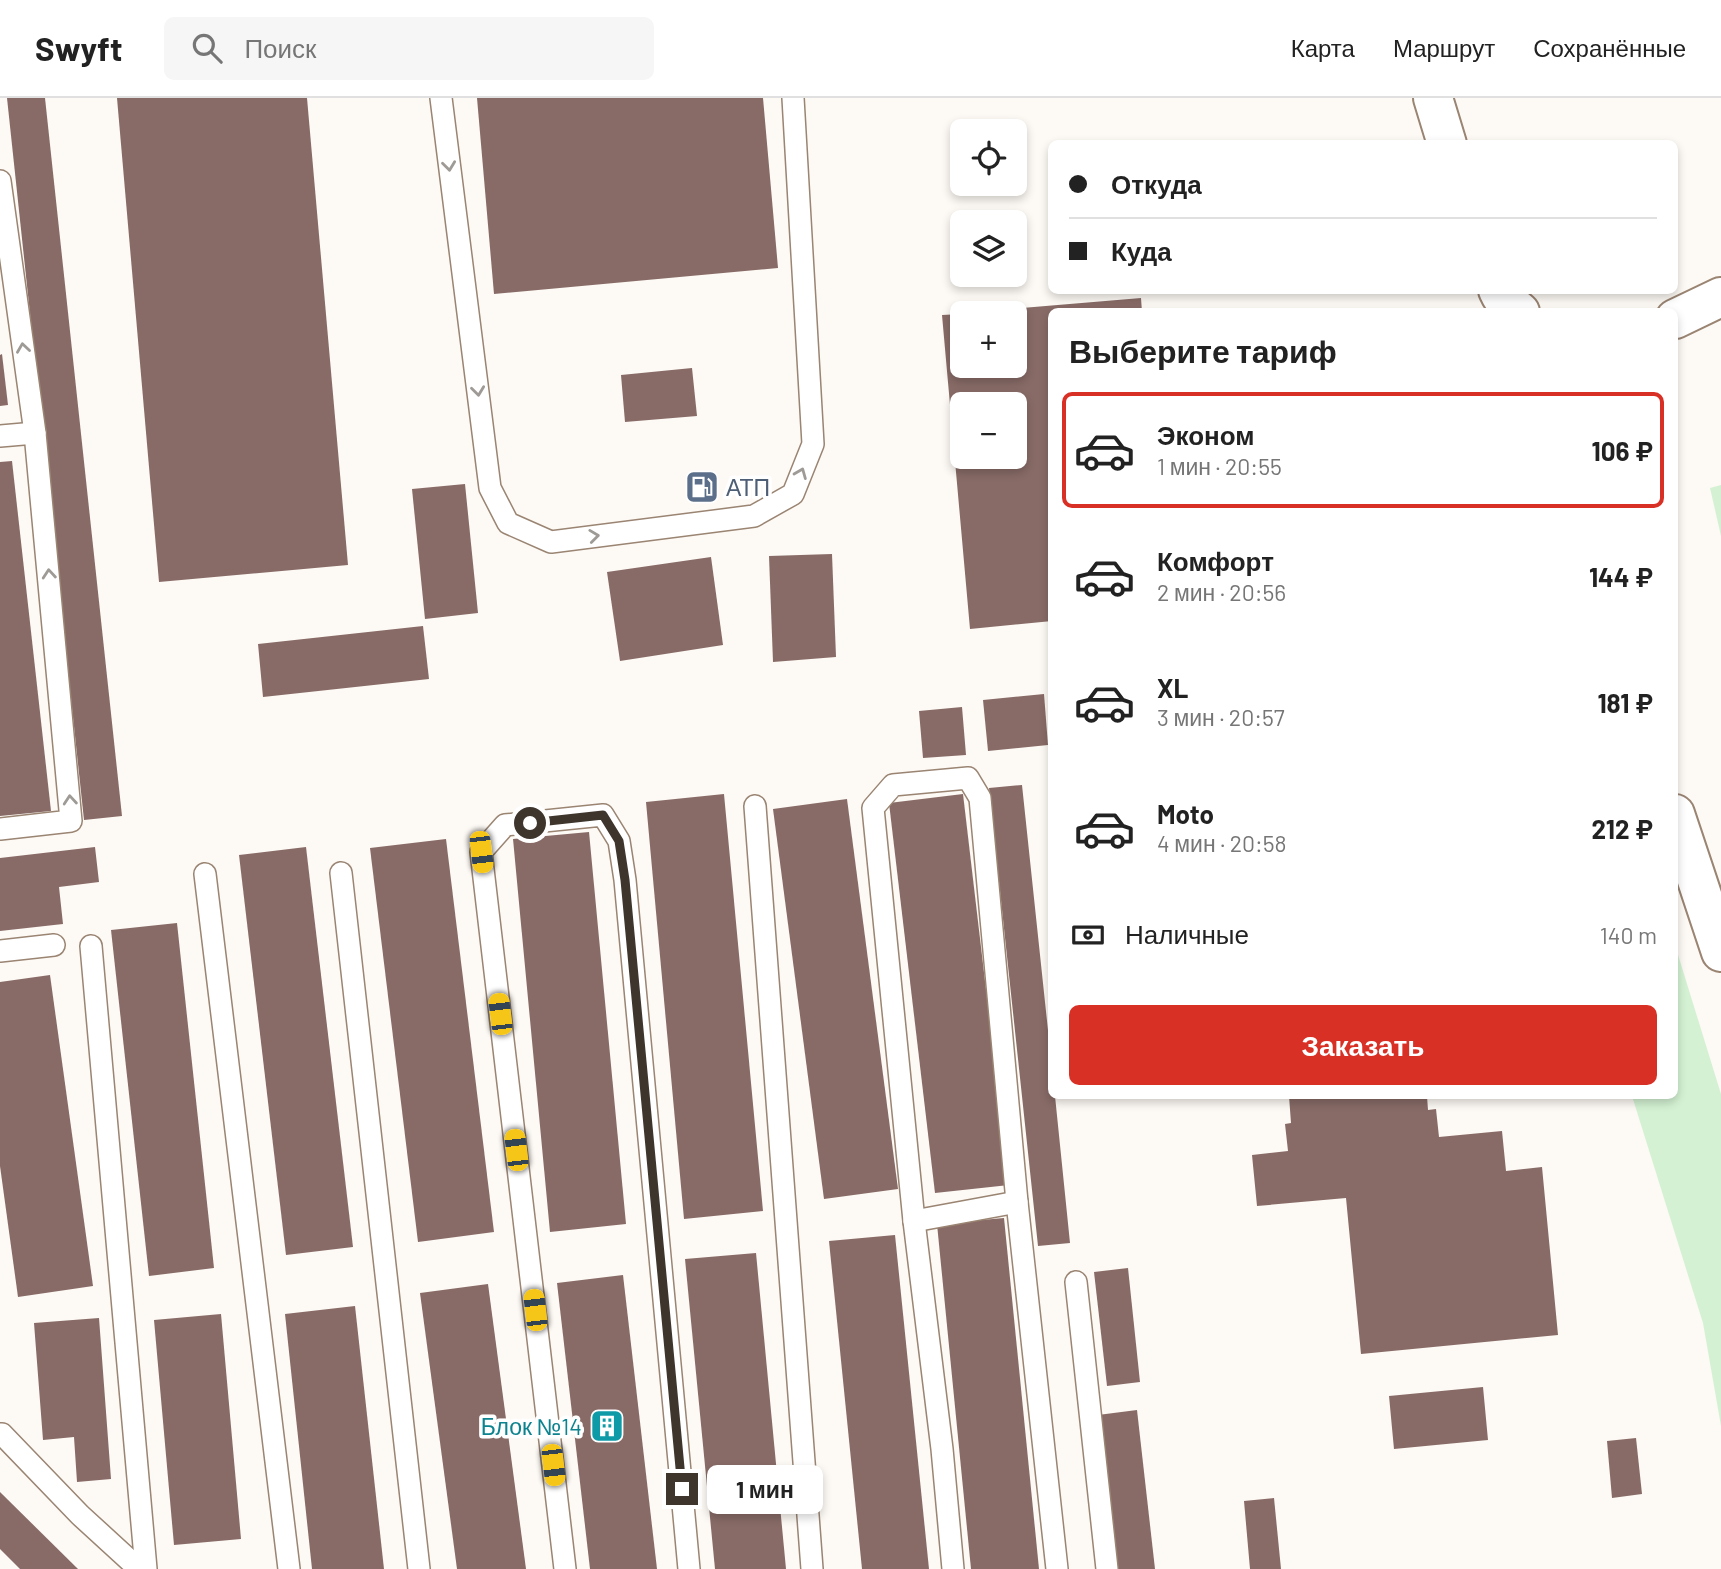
<!DOCTYPE html>
<html lang="ru">
<head>
<meta charset="utf-8">
<style>
  body { margin:0; font-family:Barlow,sans-serif; background:#f6f6f6; color:#222; height:100vh; display:flex; flex-direction:column; font-size:26px; white-space:nowrap }
  * { box-sizing:border-box; margin:0 }
  p { font-size:23px; color:#767676 }
  .icon { flex:none; width:38px; height:38px; fill:none; stroke:currentColor; stroke-width:2; stroke-linecap:round; stroke-linejoin:round }
  .map { position:relative; flex:1; overflow:hidden }
  .details { position:absolute; left:1048px; top:210px; width:630px; height:791px; display:flex; flex-direction:column; background:#fff; border-radius:10px; box-shadow:0 4px 10px #0003 }
  .details>* { flex:none }
  .top-card { position:absolute; left:1048px; top:42px; width:630px; height:154px; border-radius:10px; box-shadow:0 4px 10px #0003; display:grid; align-content:center; height:154px; padding:0 21px; background:#fff }
  .fabs { position:absolute; left:950px; top:21px; display:grid; gap:14px }
  .fabs a { display:grid; place-items:center; width:77px; height:77px; border-radius:10px; background:#fff; box-shadow:0 4px 10px #0003; font-size:35px }
  .end { position:absolute; width:32px; height:32px; margin:-16px; border:9px solid #3e352d; background:#fff; box-shadow:0 0 0 4px #fff }
  .from { border-radius:50% }
  .bubble { position:absolute; height:49px; border-radius:10px; background:#fff; box-shadow:0 4px 10px #0003; font-size:23px; font-weight:700; line-height:49px; text-align:center }
  .car { position:absolute; width:21px; height:42px; margin:-21px -10px; border-radius:9px; box-shadow:0 0 5px 2px #0007; background:linear-gradient(#f5c518 24%,#345 0 40%,#f5c518 0 76%,#345 0 86%,#f5c518 0) }
  .top-card b { display:flex; align-items:center; gap:24px; height:66px; font-size:26px }
  .top-card b+b { border-top:2px solid #e0e0e0 }
  .top-card i { width:18px; height:18px; background:#222 }
  ul { padding:0; list-style:none }
  li { display:flex; align-items:center; gap:21px; height:116px; margin:0 14px 10px; padding:0 7px; border:4px solid transparent; border-radius:10px }
  li div { flex:1 }
  li b { display:block; font-size:26px }
  li em { font-style:normal; font-weight:700 }
  li.selected { border-color:#d93025 }
  li>.icon { width:63px; height:63px; stroke-width:1.5 }
  h2 { padding:0 21px; font-size:32px; line-height:84px }
  .pay { display:flex; align-items:center; gap:18px; height:77px; padding:0 21px; font-size:26px }
  .pay p { margin-inline-start:auto }
  .cta { display:flex; gap:14px; margin-top:auto; padding:14px 21px }
  .cta a { flex:1; height:80px; border-radius:10px; background:#d93025; color:#fff; font-size:28px; font-weight:700; line-height:80px; text-align:center }
  header { display:flex; align-items:center; gap:42px; box-sizing:border-box; height:98px; padding:0 35px; background:#fff; border-bottom:2px solid #e0e0e0 }
  header strong { font-size:33px }
  nav { display:flex; gap:38px; margin-inline-start:auto; font-size:24px }
  .search { width:490px; height:63px; background:#f6f6f6; display:flex; align-items:center; gap:18px; box-sizing:border-box; padding:0 24px; border-radius:10px; color:#767676; font-size:26px }
  .map>svg:first-child { display:block }
  .green { fill:#d4f2d3 }
  .building { fill:#886b67; fill-rule:evenodd }
  .lines { fill:none; stroke-linecap:round; stroke-linejoin:round }
  .service-casing { stroke:#9a8472; stroke-width:24 }
  .minor-casing { stroke:#9a8472; stroke-width:42 }
  .secondary-casing { stroke:#9a8472; stroke-width:42 }
  .service { stroke:#fff; stroke-width:21 }
  .minor { stroke:#fff; stroke-width:38 }
  .secondary { stroke:#fff; stroke-width:38 }
  .oneway { stroke:#9e9a96 }
  .route { stroke:#3e352d; stroke-width:9 }
  .labels { text-anchor:middle; dominant-baseline:central; stroke-width:7; stroke-linejoin:round; paint-order:stroke }
  .service-label { font-size:23px; fill:#4e5e75; stroke:#fff; text-anchor:start }
  .culture-label { font-size:23px; fill:#0d838f; stroke:#fff; text-anchor:end }
</style>
</head>
<body>
<header>
<strong>Swyft</strong>
<div class="search"><svg class="icon" aria-label="search" viewBox="0 0 24 24"><circle cx="10" cy="10" r="6"/><path d="M15 15l6 6"/></svg>Поиск</div>
<nav><a>Карта</a><a>Маршрут</a><a>Сохранённые</a></nav>
</header>
<div class="map">
<svg width="1721" height="1471" viewBox="0 0 1721 1471">
  <rect width="100%" height="100%" fill="#fdf9f4"/>
  <!-- green -->
  <g class="green">
    <path d="M 1721,387 L 1721,438 L 1710,390 Z"/>
    <path d="M 1675,847 L 1721,996 L 1721,1328 L 1703,1225 L 1632,998 L 1675,998 Z"/>
  </g>
  <!-- building -->
  <g class="building">
    <path d="M 7,0 L 45,0 L 122,718 L 84,722 Z"/>
    <path d="M 117,0 L 307,0 L 348,467 L 159,484 Z"/>
    <path d="M 477,0 L 763,0 L 778,170 L 494,196 Z"/>
    <path d="M 1141,200 L 1142,214 L 1052,214 L 1052,523 L 970,531 L 942,217 L 962,216 L 962,268 L 1015,268 L 1015,215 L 988,215 L 988,213 ZM 962,306 L 1015,306 L 1015,359 L 962,359 Z"/>
    <path d="M 2,256 L 8,307 L 0,308 L 0,257 Z"/>
    <path d="M 692,270 L 697,318 L 625,324 L 621,277 Z"/>
    <path d="M 12,363 L 51,713 L 0,718 L 0,364 Z"/>
    <path d="M 465,386 L 478,515 L 425,521 L 412,391 Z"/>
    <path d="M 832,456 L 836,559 L 773,564 L 769,458 Z"/>
    <path d="M 711,459 L 723,547 L 620,563 L 607,474 Z"/>
    <path d="M 423,528 L 429,581 L 263,599 L 258,546 Z"/>
    <path d="M 1044,596 L 1048,647 L 988,653 L 983,602 Z"/>
    <path d="M 962,609 L 966,657 L 923,660 L 919,613 Z"/>
    <path d="M 1022,687 L 1052,970 L 1052,998 L 1055,998 L 1070,1145 L 1038,1148 L 989,690 Z"/>
    <path d="M 724,696 L 763,1113 L 684,1121 L 646,704 Z"/>
    <path d="M 963,696 L 1009,1087 L 935,1095 L 889,705 Z"/>
    <path d="M 847,701 L 898,1091 L 824,1101 L 773,711 Z"/>
    <path d="M 589,734 L 626,1126 L 550,1134 L 513,741 Z"/>
    <path d="M 446,741 L 494,1134 L 418,1144 L 370,750 Z"/>
    <path d="M 95,749 L 99,784 L 59,789 L 63,826 L 0,833 L 0,760 Z"/>
    <path d="M 306,749 L 353,1149 L 286,1157 L 239,757 Z"/>
    <path d="M 177,825 L 214,1170 L 149,1178 L 111,832 Z"/>
    <path d="M 50,877 L 93,1188 L 18,1199 L 0,1068 L 0,884 Z"/>
    <path d="M 1289,998 L 1427,998 L 1428,1012 L 1436,1011 L 1439,1039 L 1502,1033 L 1506,1073 L 1542,1069 L 1558,1237 L 1361,1256 L 1346,1100 L 1257,1108 L 1252,1057 L 1288,1053 L 1285,1026 L 1291,1025 Z"/>
    <path d="M 1004,1120 L 1039,1471 L 971,1471 L 937,1126 Z"/>
    <path d="M 895,1137 L 929,1471 L 862,1471 L 829,1143 Z"/>
    <path d="M 756,1155 L 786,1471 L 715,1471 L 685,1161 Z"/>
    <path d="M 1128,1170 L 1140,1284 L 1107,1288 L 1094,1174 Z"/>
    <path d="M 623,1177 L 657,1471 L 590,1471 L 557,1185 Z"/>
    <path d="M 488,1186 L 526,1471 L 457,1471 L 420,1195 Z"/>
    <path d="M 355,1208 L 384,1471 L 312,1471 L 285,1216 Z"/>
    <path d="M 221,1216 L 241,1441 L 174,1447 L 154,1222 Z"/>
    <path d="M 99,1220 L 111,1381 L 77,1384 L 74,1339 L 43,1342 L 34,1225 Z"/>
    <path d="M 1483,1289 L 1488,1342 L 1394,1351 L 1389,1298 Z"/>
    <path d="M 1137,1312 L 1155,1471 L 1115,1471 L 1098,1317 Z"/>
    <path d="M 1636,1340 L 1642,1396 L 1612,1400 L 1607,1343 Z"/>
    <path d="M 0,1394 L 78,1471 L 20,1471 L 0,1451 Z"/>
    <path d="M 1274,1400 L 1281,1471 L 1250,1471 L 1244,1403 Z"/>
  </g>
  <g class="lines">
    <defs>
      <g id="service">
        <path d="M 441,0 L 490,390 L 508,425 L 551,444 L 754,418 L 793,396 L 813,346 L 793,0"/>
        <path d="M 0,83 L 35,335 L 71,723 L 0,731"/>
        <path d="M 0,338 L 35,335"/>
        <path d="M 755,708 L 812,1471"/>
        <path d="M 341,775 L 419,1471"/>
        <path d="M 205,776 L 289,1471"/>
        <path d="M 91,848 L 146,1471"/>
        <path d="M 0,853 L 54,847"/>
        <path d="M 914,1123 L 1017,1104"/>
        <path d="M 1076,1184 L 1107,1471"/>
        <path d="M 0,1336 L 2,1336 L 80,1417 L 139,1471"/>
        <path d="M 565,1471 L 481,754 L 505,727 L 603,717 L 619,743 L 625,782 L 689,1471"/>
        <path d="M 953,1471 L 942,1351 L 914,1123 L 873,710 L 893,687 L 968,680 L 980,700 L 1017,1104 L 1057,1471"/>
      </g>
      <path id="minor" d="M 1675,221 L 1721,199"/>
      <g id="secondary">
        <path d="M 1433,0 L 1447,46"/>
        <path d="M 1498,192 L 1501,198 L 1520,214"/>
        <path d="M 1675,716 L 1721,854"/>
      </g>
    </defs>
    <!-- service casing -->
    <use href="#service" class="service-casing"/>
    <!-- minor casing -->
    <use href="#minor" class="minor-casing"/>
    <!-- secondary casing -->
    <use href="#secondary" class="secondary-casing"/>
    <!-- service -->
    <use href="#service" class="service"/>
    <!-- minor -->
    <use href="#minor" class="minor"/>
    <!-- secondary -->
    <use href="#secondary" class="secondary"/>
  </g>
  <!-- one-way arrows -->
  <defs><path id="oneway-chevron" d="M-2-3.5L2.5 0L-2 3.5" fill="none" stroke-width="1.6" stroke-linecap="round" stroke-linejoin="round" transform="scale(1.75)"/></defs>
  <g class="oneway">
    <use href="#oneway-chevron" transform="translate(449 68) rotate(83)"/>
    <use href="#oneway-chevron" transform="translate(23 250) rotate(-98)"/>
    <use href="#oneway-chevron" transform="translate(478 293) rotate(83)"/>
    <use href="#oneway-chevron" transform="translate(801 375) rotate(-68)"/>
    <use href="#oneway-chevron" transform="translate(594 438) rotate(-7)"/>
    <use href="#oneway-chevron" transform="translate(49 476) rotate(-95)"/>
    <use href="#oneway-chevron" transform="translate(70 702) rotate(-95)"/>
  </g>
  <g class="lines">
    <!-- route -->
    <path class="route" d="M 530,725 L 603,717 L 619,743 L 625,782 L 682,1391"/>
  </g>
  <!-- icons -->
  <defs>
    <symbol id="fuel-square" viewBox="-11 -11 22 22"><rect x="-9" y="-9" width="18" height="18" rx="4" fill="#5c6f8a" stroke="#fff"/><path d="M-5.5-6h7V0h2V4h1.3V-2.5L3-4.5l.8-.8L6-3V5H2.5V1h-1V6h-7ZM-4.2-4.7v3.2H.2V-4.7Z" fill="#fff"/></symbol>
    <symbol id="building-square" viewBox="-11 -11 22 22"><rect x="-9" y="-9" width="18" height="18" rx="4" fill="#0f9aa8" stroke="#fff"/><path d="M-4-6H4V6H1V3H-1V6H-4ZM-2.5-4.3h1.7v1.8h-1.7ZM.8-4.3h1.7v1.8H.8ZM-2.5-1h1.7V.8h-1.7ZM.8-1h1.7V.8H.8Z" fill="#fff"/></symbol>
  </defs>
  <g fill-rule="evenodd">
    <use href="#fuel-square" x="683" y="370" width="38" height="38"/>
    <use href="#building-square" x="588" y="1309" width="38" height="38"/>
  </g>
  <g class="labels">
    <!-- service labels -->
    <g class="service-label">
      <text x="726" y="389">АТП</text>
    </g>
    <!-- culture labels -->
    <g class="culture-label">
      <text x="582" y="1328">Блок №14</text>
    </g>
  </g>
</svg>
<div class="fabs">
<a><svg class="icon" aria-label="locate" viewBox="0 0 24 24"><circle cx="12" cy="12" r="6"/><path d="M12 2v4M12 18v4M2 12h4M18 12h4"/></svg></a>
<a><svg class="icon" aria-label="layers" viewBox="0 0 24 24"><path d="M12 4l9 5-9 5-9-5zM3 14l9 5 9-5"/></svg></a>
<a>+</a>
<a>−</a>
</div>
<i class="end from" style="left:530px;top:725px"></i>
<i class="end" style="left:682px;top:1391px"></i>
<div class="bubble" style="left:707px;top:1367px;width:116px">1 мин</div>
<i class="car" style="left:481px;top:754px;rotate:173deg"></i>
<i class="car" style="left:500px;top:916px;rotate:353deg"></i>
<i class="car" style="left:516px;top:1052px;rotate:353deg"></i>
<i class="car" style="left:535px;top:1212px;rotate:353deg"></i>
<i class="car" style="left:553px;top:1367px;rotate:173deg"></i>
<div class="top-card">
<b><i class="from"></i>Откуда</b>
<b><i></i>Куда</b>
</div>
<section class="details">
<h2>Выберите тариф</h2>
<ul>
<li class="selected"><svg class="icon" aria-label="car" viewBox="0 0 24 24"><path d="M5 17H2v-5l4-1 3-4h7l3 4 3 1v5h-3M9 17h6M6 11h13"/><circle cx="7" cy="17" r="2"/><circle cx="17" cy="17" r="2"/></svg><div><b>Эконом</b><p>1 мин · 20:55</p></div><em>106 ₽</em></li>
<li><svg class="icon" aria-label="car" viewBox="0 0 24 24"><path d="M5 17H2v-5l4-1 3-4h7l3 4 3 1v5h-3M9 17h6M6 11h13"/><circle cx="7" cy="17" r="2"/><circle cx="17" cy="17" r="2"/></svg><div><b>Комфорт</b><p>2 мин · 20:56</p></div><em>144 ₽</em></li>
<li><svg class="icon" aria-label="car" viewBox="0 0 24 24"><path d="M5 17H2v-5l4-1 3-4h7l3 4 3 1v5h-3M9 17h6M6 11h13"/><circle cx="7" cy="17" r="2"/><circle cx="17" cy="17" r="2"/></svg><div><b>XL</b><p>3 мин · 20:57</p></div><em>181 ₽</em></li>
<li><svg class="icon" aria-label="car" viewBox="0 0 24 24"><path d="M5 17H2v-5l4-1 3-4h7l3 4 3 1v5h-3M9 17h6M6 11h13"/><circle cx="7" cy="17" r="2"/><circle cx="17" cy="17" r="2"/></svg><div><b>Moto</b><p>4 мин · 20:58</p></div><em>212 ₽</em></li>
</ul>
<div class="pay"><svg class="icon" aria-label="cash" viewBox="0 0 24 24"><path d="M3 7h18v10H3z"/><circle cx="12" cy="12" r="2"/></svg>Наличные<p>140 m</p></div>
<div class="cta"><a>Заказать</a></div>
</section>
</div>
</body>
</html>
